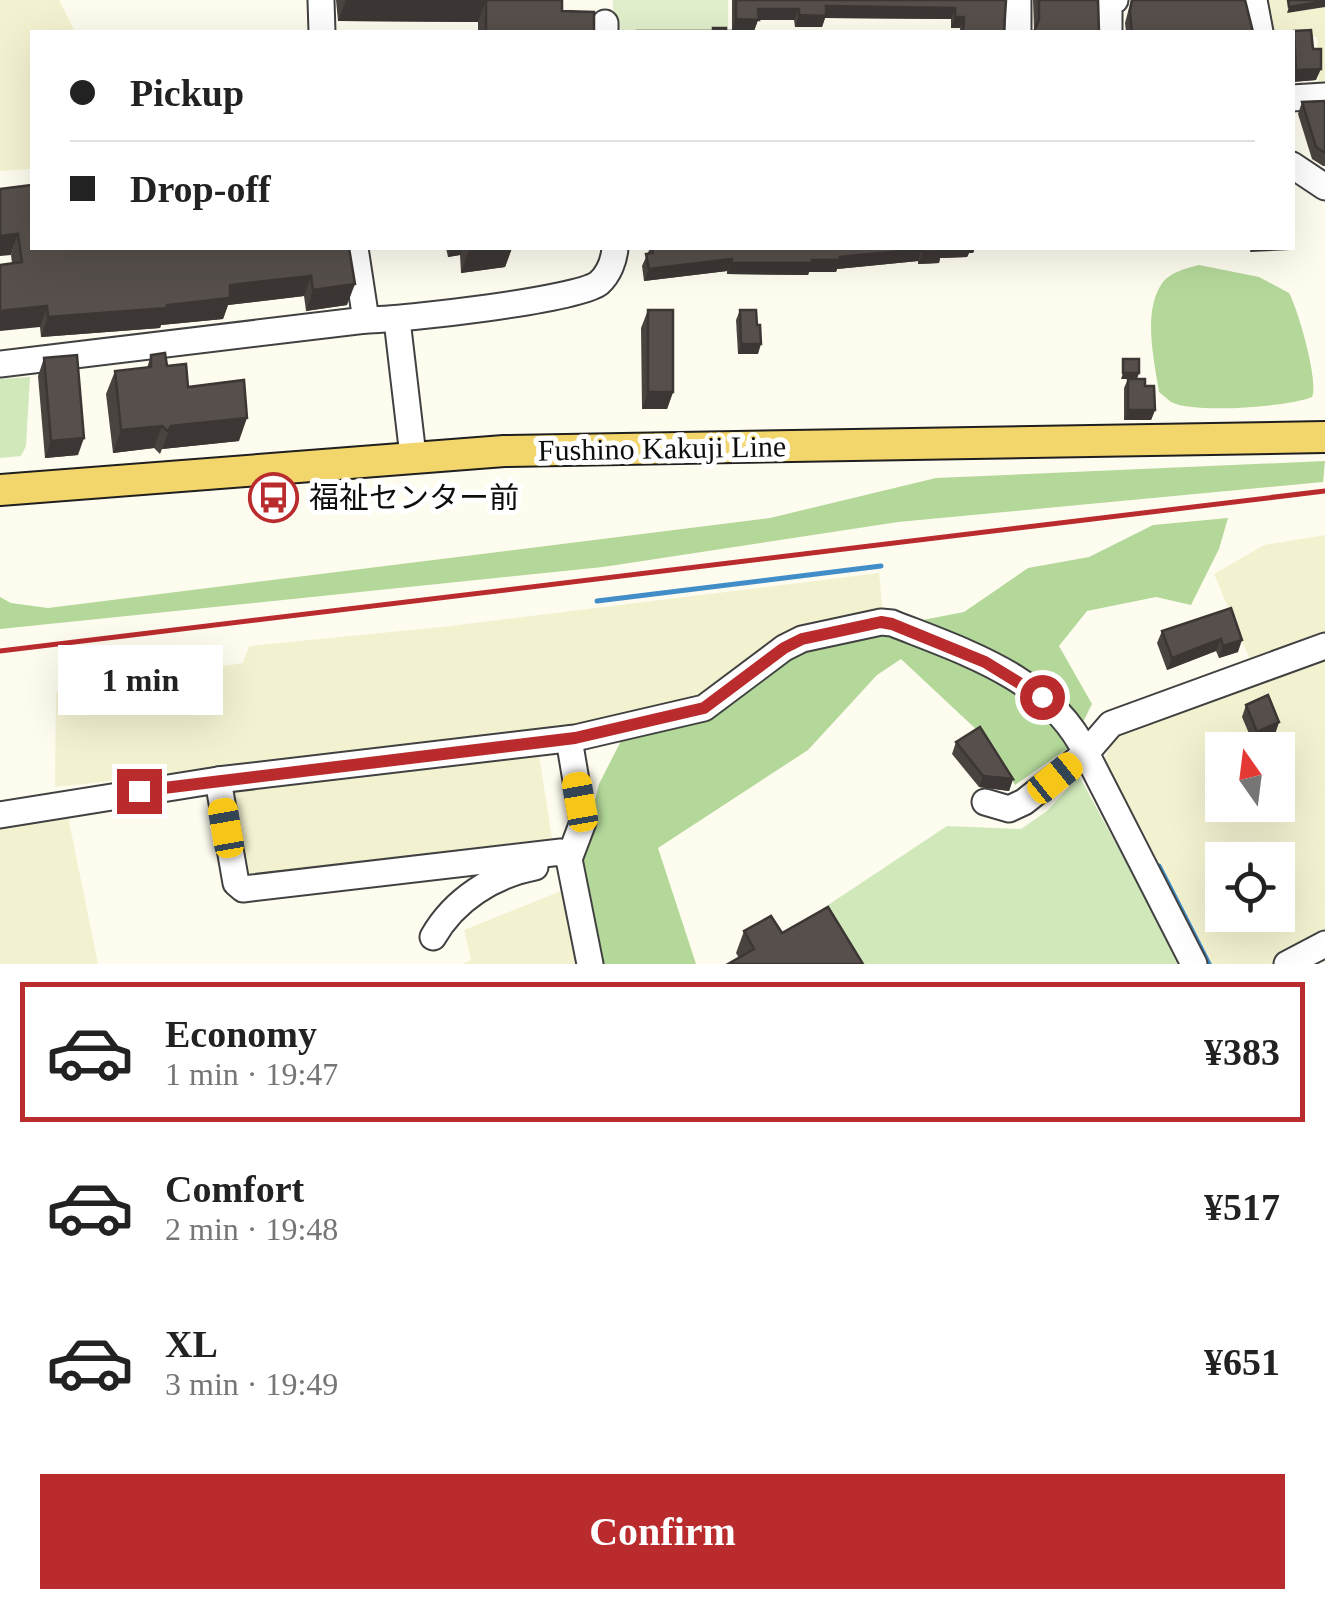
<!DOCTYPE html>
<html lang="en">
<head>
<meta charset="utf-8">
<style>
  body { margin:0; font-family:"Times New Roman","Noto Sans JP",serif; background:#f6f6f6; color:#222; height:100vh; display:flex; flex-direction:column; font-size:38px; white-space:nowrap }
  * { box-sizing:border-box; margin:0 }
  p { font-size:32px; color:#767676 }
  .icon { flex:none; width:55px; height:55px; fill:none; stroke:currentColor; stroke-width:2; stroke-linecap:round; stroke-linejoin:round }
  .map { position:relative; height:964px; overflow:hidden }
  .details { display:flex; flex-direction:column; background:#fff; flex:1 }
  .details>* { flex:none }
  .top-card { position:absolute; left:30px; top:30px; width:1265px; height:220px; border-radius:0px; box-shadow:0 10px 40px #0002; display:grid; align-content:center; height:220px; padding:0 40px; background:#fff }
  .needle { width:65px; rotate:346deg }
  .tools { position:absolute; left:1205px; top:732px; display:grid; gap:20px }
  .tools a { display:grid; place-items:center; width:90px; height:90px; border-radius:0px; background:#fff; box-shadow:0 10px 40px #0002; font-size:50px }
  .end { position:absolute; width:45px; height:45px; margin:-22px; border:12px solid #b92b2d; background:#fff; box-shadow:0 0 0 5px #fff }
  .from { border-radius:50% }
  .bubble { position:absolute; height:70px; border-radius:0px; background:#fff; box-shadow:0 10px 40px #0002; font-size:32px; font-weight:600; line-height:70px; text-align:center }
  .car { position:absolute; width:30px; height:60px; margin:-30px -15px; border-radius:12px; box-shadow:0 0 8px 2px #0007; background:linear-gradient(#f5c518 24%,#345 0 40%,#f5c518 0 76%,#345 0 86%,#f5c518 0) }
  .top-card b { display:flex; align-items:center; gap:35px; height:95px; font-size:38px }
  .top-card b+b { border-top:2px solid #e0e0e0 }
  .top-card i { width:25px; height:25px; background:#222 }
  ul { padding:18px 0 0; list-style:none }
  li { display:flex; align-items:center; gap:30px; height:140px; margin:0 20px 15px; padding:0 20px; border:5px solid transparent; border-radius:0px }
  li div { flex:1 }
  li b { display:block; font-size:38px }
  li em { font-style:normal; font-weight:600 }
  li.selected { border-color:#b92b2d }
  li>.icon { width:90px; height:90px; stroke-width:1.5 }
  .button { display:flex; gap:20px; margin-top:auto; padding:20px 40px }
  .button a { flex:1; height:115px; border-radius:0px; background:#b92b2d; color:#fff; font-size:40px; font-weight:600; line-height:115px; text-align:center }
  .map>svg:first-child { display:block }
  .farmland { fill:#f3f2d0; fill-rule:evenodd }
  .green { fill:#d0e8ba }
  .forest { fill:#b4d89a }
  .pitch { fill:#e2efcc }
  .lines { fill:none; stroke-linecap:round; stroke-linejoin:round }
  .stream { stroke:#408dc8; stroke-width:5 }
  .minor-casing { stroke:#414141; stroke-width:29 }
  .major-casing { stroke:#1f1f1f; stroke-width:34 }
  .minor { stroke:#fff; stroke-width:25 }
  .major { stroke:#f3d66b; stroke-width:30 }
  .rail { stroke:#b92b2d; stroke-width:5 }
  .wall { fill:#4a4440 }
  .shaded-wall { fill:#3c3734 }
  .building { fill:#564f4b; stroke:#3c3734; stroke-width:2.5 }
  .route { stroke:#b92b2d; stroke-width:12 }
  .labels { text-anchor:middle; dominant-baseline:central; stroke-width:10; stroke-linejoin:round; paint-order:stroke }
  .street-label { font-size:30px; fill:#0e0e0e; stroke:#fff }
  .poi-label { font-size:30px; fill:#0e0e0e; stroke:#fff; text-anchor:start }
</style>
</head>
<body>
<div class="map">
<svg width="1325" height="964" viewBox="0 0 1325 964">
  <rect width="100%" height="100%" fill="#fefcef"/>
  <!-- farmland -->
  <g class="farmland">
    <path d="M 0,0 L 59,0 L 75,32 L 32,32 L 32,169 L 0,171 Z"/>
    <path d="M 1259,0 L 1325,0 L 1325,92 L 1319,92 L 1317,37 L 1293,39 L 1292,32 L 1265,32 Z"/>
    <path d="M 1325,535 L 1325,632 L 1250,660 L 1214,574 L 1264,545 Z"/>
    <path d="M 879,573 L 883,614 L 704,699 L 568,732 L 55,787 L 56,693 L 243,663 L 249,646 L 441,627 Z"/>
    <path d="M 1325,661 L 1325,935 L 1270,964 L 1205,964 L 1101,768 L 1114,736 ZM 1222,750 L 1278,750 L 1278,805 L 1222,805 ZM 1222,860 L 1278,860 L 1278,915 L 1222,915 Z"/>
    <path d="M 539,754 L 552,839 L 245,882 L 225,786 Z"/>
    <path d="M 68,816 L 98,964 L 0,964 L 0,827 Z"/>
    <path d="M 566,889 L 580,964 L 461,964 L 471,960 L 464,930 Z"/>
  </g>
  <!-- green -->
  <g class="green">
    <path d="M 30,377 L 26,446 L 21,456 L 0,458 L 0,379 Z"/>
    <path d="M 1079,776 L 1182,964 L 854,964 L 822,909 L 947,826 L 1021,829 L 1047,811 Z"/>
  </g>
  <!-- forest -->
  <g class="forest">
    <path d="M 1199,265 L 1259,277 L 1289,293 C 1298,309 1319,382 1312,397 C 1288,407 1193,414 1171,402 C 1167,399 1163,395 1159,392 C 1154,359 1142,310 1163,282 C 1171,272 1187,268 1199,265 Z"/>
    <path d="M 1325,461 L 1323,482 L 898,522 L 603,567 L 0,629 L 0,597 L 11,603 L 48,608 L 770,518 L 936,478 Z"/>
    <path d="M 1228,518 L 1219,549 L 1191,605 L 1156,597 L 1087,611 L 1059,646 L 1092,704 L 1071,746 L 1015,785 L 978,731 L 901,659 L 877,675 L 808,750 L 658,848 L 696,964 L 601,964 L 579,865 L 599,784 L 623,737 L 799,649 L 881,628 L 964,612 L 1028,568 L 1089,557 L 1153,525 Z"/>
  </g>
  <!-- pitch -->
  <rect class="pitch" x="613" y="0" width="115" height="32"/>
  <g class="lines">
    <!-- stream -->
    <g class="stream">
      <path d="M 597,601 L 881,566"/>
      <path d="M 1159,866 L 1209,964"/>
    </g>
    <defs>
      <g id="minor">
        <path d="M 321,0 L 322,32"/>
        <path d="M 1254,0 L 1260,32"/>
        <path d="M 605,32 L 605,23"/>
        <path d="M 1018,32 L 1018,0"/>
        <path d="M 1109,32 L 1109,1 L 1115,0"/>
        <path d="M 1292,98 L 1325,96"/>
        <path d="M 1292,165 L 1325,187"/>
        <path d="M 355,248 L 366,320"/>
        <path d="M 397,320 L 413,456"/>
        <path d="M 0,364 L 366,320 C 401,320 578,300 599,283 C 609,274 614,260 615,248"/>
        <path d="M 569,739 L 583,822 L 569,859 L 590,964"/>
        <path d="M 218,780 L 236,883 L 243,889 L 561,852 L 569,859"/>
        <path d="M 0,815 L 218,780 L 575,738 L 704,708 L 784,648 L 802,639 L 881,622 L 892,623 C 965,652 1050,678 1086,753 L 1024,802 L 1009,809 L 985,802"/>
        <path d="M 433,937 C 454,900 493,875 535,867"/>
        <path d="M 1194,964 L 1086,753 L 1111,724 L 1325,646"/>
        <path d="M 1287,964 L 1325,944"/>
      </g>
      <path id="major" d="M 0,490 L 504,451 L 1325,437"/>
    </defs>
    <!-- minor casing -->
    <use href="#minor" class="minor-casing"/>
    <!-- major casing -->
    <use href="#major" class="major-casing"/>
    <!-- minor -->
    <use href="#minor" class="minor"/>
    <!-- major -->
    <use href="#major" class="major"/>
    <!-- rail -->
    <path class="rail" d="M 0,651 L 1325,491"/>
  </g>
  <!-- wall -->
  <g class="wall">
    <path d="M 336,0 L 562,0 L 562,11 L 594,32 L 478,32 L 478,22 L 338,21 Z"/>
    <path d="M 732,0 L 1006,0 L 1004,32 L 960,32 L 960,28 L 951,28 L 951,19 L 825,18 L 822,27 L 795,27 L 794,20 L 758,20 L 754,31 L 732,30 Z"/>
    <path d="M 1033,0 L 1098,0 L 1099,32 L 1033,32 L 1034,29 Z"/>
    <path d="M 1131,0 L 1245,0 L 1253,32 L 1126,32 L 1125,23 Z"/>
    <path d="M 1294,31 L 1313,49 L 1316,80 L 1292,82 L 1292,36 Z"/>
    <path d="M 1325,101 L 1325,166 L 1323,166 L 1312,159 L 1298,114 L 1302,102 Z"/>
    <path d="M 32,185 L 349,248 L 347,305 L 306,311 L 304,296 L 228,305 L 223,319 L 161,325 L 160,328 L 41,337 L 40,327 L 12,263 L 11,255 Z"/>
    <path d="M 446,248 L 512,248 L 505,267 L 461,273 L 460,255 L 448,257 Z"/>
    <path d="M 650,248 L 975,248 L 973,253 L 969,253 L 967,257 L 940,258 L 939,263 L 918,264 L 918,261 L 837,269 L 836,272 L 809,272 L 808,275 L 727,274 L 727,271 L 644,281 L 642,266 Z"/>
    <path d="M 648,310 L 673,392 L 667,409 L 642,409 L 641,328 Z"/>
    <path d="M 740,310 L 758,354 L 738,354 L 736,320 Z"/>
    <path d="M 151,355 L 167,366 L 239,441 L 162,449 L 160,454 L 154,448 L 113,453 L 106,394 L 115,371 L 147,368 Z"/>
    <path d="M 44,358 L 78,455 L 45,458 L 38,376 Z"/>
    <path d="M 1128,379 L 1145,386 L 1155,410 L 1151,420 L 1124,420 L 1124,388 Z"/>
    <path d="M 1231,608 L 1238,652 L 1219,658 L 1216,651 L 1167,670 L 1157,643 L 1162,631 Z"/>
    <path d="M 1246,705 L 1279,722 L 1275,734 L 1253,743 L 1242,717 Z"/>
    <path d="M 956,742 L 1013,779 L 1009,791 L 979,787 L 952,754 Z"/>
    <path d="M 744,931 L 782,933 L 739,958 L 736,953 Z"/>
  </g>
  <!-- shaded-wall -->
  <g class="shaded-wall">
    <path d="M 346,0 L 486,0 L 478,22 L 338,21 Z"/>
    <path d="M 1325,1 L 1325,7 L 1287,13 L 1289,7 Z"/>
    <path d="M 826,6 L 955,8 L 951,19 L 825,18 L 822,27 L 795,27 L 799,15 Z"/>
    <path d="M 758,9 L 799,9 L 794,20 L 758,20 L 754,31 L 732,30 L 736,19 Z"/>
    <path d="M 955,17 L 964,17 L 960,28 L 951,28 Z"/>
    <path d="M 1321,69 L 1316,80 L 1292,82 L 1296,70 Z"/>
    <path d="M 18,234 L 11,255 L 0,256 L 0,236 Z"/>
    <path d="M 451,248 L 462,248 L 460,255 L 448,257 Z"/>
    <path d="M 489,248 L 512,248 L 505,267 L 461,273 L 469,250 Z"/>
    <path d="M 942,248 L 975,248 L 973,253 L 969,253 L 967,257 L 940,258 L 939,263 L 918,264 L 923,252 Z"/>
    <path d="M 1251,248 L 1291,248 L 1290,250 L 1250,252 Z"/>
    <path d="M 922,249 L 918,261 L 837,269 L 836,272 L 809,272 L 808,275 L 727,274 L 731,263 L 812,260 Z"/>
    <path d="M 732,259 L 727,271 L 644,281 L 649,269 Z"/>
    <path d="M 311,276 L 304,296 L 228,305 L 223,319 L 161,325 L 160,328 L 41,337 L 48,317 L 230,285 Z"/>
    <path d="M 355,284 L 347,305 L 306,311 L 313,290 Z"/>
    <path d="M 47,306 L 40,327 L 0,331 L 0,311 Z"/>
    <path d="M 741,344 L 761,344 L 758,354 L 738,354 Z"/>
    <path d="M 1123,373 L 1139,373 L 1137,379 L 1121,379 Z"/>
    <path d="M 648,392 L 673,392 L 667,409 L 642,409 Z"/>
    <path d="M 1128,410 L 1155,410 L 1151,420 L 1124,420 Z"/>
    <path d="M 247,418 L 239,441 L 162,449 L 160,454 L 171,426 Z"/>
    <path d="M 162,426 L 154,448 L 113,453 L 121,430 Z"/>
    <path d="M 84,438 L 78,455 L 45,458 L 51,441 Z"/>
    <path d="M 1221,639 L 1216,651 L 1167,670 L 1172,658 Z"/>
    <path d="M 1242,640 L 1238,652 L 1219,658 L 1223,646 Z"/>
    <path d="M 1279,722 L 1275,734 L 1253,743 L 1257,732 Z"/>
    <path d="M 983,776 L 1013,779 L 1009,791 L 979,787 Z"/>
  </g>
  <!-- building -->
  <g class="building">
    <path d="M 486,0 L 562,0 L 562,11 L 594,12 L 594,32 L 486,32 Z"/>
    <path d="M 736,0 L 1006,0 L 1004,32 L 963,32 L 964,17 L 955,17 L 955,8 L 826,6 L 826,16 L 799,15 L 799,9 L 758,9 L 759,20 L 736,19 Z"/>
    <path d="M 1039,0 L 1098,0 L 1099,32 L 1034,32 L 1039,19 Z"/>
    <path d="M 1132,0 L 1245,0 L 1253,32 L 1132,32 L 1130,11 Z"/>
    <path d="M 1288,0 L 1325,0 L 1325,1 L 1289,7 Z"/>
    <rect x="713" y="28" width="13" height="3"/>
    <path d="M 1311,30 L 1313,49 L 1321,49 L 1321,69 L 1296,70 L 1294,31 Z"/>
    <rect x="637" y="31" width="95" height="1"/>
    <path d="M 1325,101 L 1325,153 L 1316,147 L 1302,102 Z"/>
    <path d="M 32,185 L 32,248 L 349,248 L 355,284 L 313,290 L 311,276 L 230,285 L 230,298 L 167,305 L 167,308 L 48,317 L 47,306 L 0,311 L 0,265 L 22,262 L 18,234 L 0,236 L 0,189 Z"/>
    <path d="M 652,248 L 943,248 L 943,251 L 923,252 L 922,249 L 840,257 L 840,260 L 812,260 L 812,263 L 731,263 L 732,259 L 649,269 L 646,254 L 653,253 Z"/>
    <rect x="648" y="310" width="25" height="82"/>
    <path d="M 740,310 L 756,310 L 757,325 L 760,325 L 761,344 L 741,344 Z"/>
    <path d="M 165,353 L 167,366 L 186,364 L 188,387 L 244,380 L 247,418 L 171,426 L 168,431 L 162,426 L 121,430 L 115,371 L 151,367 L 151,355 Z"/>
    <path d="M 77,355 L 84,438 L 51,441 L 44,358 Z"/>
    <rect x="1123" y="359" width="16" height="14"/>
    <path d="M 1128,379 L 1145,379 L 1145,386 L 1154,386 L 1155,410 L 1128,410 Z"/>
    <path d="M 1231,608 L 1242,640 L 1223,646 L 1221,639 L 1172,658 L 1162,631 Z"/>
    <path d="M 1268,695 L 1279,722 L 1257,732 L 1246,705 Z"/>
    <path d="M 980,727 L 1013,779 L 983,776 L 956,742 Z"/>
    <path d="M 828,907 L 863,964 L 728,964 L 754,949 L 744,931 L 771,916 L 782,933 Z"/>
  </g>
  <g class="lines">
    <!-- route -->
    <path class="route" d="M 139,791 L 575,738 L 704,708 L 784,648 L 802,639 L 881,622 L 892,624 L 985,662 L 1042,697"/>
  </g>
  <!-- icons -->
  <defs>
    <symbol id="bus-ring" viewBox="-11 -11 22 22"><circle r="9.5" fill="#fff" stroke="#b92b2d" stroke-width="1.5"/><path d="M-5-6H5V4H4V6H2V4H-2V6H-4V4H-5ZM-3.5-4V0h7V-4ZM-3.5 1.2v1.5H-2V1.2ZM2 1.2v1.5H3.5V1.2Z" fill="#b92b2d"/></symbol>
  </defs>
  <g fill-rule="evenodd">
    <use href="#bus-ring" x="246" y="470" width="55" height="55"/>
  </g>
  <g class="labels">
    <!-- street labels -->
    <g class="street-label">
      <text transform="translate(662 448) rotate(-1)">Fushino Kakuji Line</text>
    </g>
    <!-- poi labels -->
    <g class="poi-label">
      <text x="309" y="497">福祉センター前</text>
    </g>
  </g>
</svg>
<div class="tools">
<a><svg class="needle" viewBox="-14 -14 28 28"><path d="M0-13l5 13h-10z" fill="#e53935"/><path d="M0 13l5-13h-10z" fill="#767676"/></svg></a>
<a><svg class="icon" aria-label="locate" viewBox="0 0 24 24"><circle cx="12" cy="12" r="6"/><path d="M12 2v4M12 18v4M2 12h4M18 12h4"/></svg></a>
</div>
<i class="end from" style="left:1042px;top:697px"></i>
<i class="end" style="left:139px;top:791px"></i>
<div class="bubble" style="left:58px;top:645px;width:165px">1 min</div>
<i class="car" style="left:1055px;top:778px;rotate:51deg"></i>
<i class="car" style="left:580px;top:802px;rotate:350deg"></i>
<i class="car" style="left:226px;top:828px;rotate:350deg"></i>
<div class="top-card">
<b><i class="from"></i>Pickup</b>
<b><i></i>Drop-off</b>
</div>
</div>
<section class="details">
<ul>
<li class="selected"><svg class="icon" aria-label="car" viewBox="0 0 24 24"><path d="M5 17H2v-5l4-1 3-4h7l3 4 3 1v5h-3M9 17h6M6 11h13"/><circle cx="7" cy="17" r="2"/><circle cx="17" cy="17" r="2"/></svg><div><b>Economy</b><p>1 min · 19:47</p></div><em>¥383</em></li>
<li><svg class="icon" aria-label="car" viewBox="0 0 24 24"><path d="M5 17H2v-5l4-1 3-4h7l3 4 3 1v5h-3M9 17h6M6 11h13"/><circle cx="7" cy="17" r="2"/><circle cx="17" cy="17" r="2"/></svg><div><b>Comfort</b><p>2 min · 19:48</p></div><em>¥517</em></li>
<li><svg class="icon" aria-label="car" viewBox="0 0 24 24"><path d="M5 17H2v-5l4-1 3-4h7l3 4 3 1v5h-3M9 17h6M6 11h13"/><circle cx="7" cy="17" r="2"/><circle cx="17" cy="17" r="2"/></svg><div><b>XL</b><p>3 min · 19:49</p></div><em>¥651</em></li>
</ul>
<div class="button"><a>Confirm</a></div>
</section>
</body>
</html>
